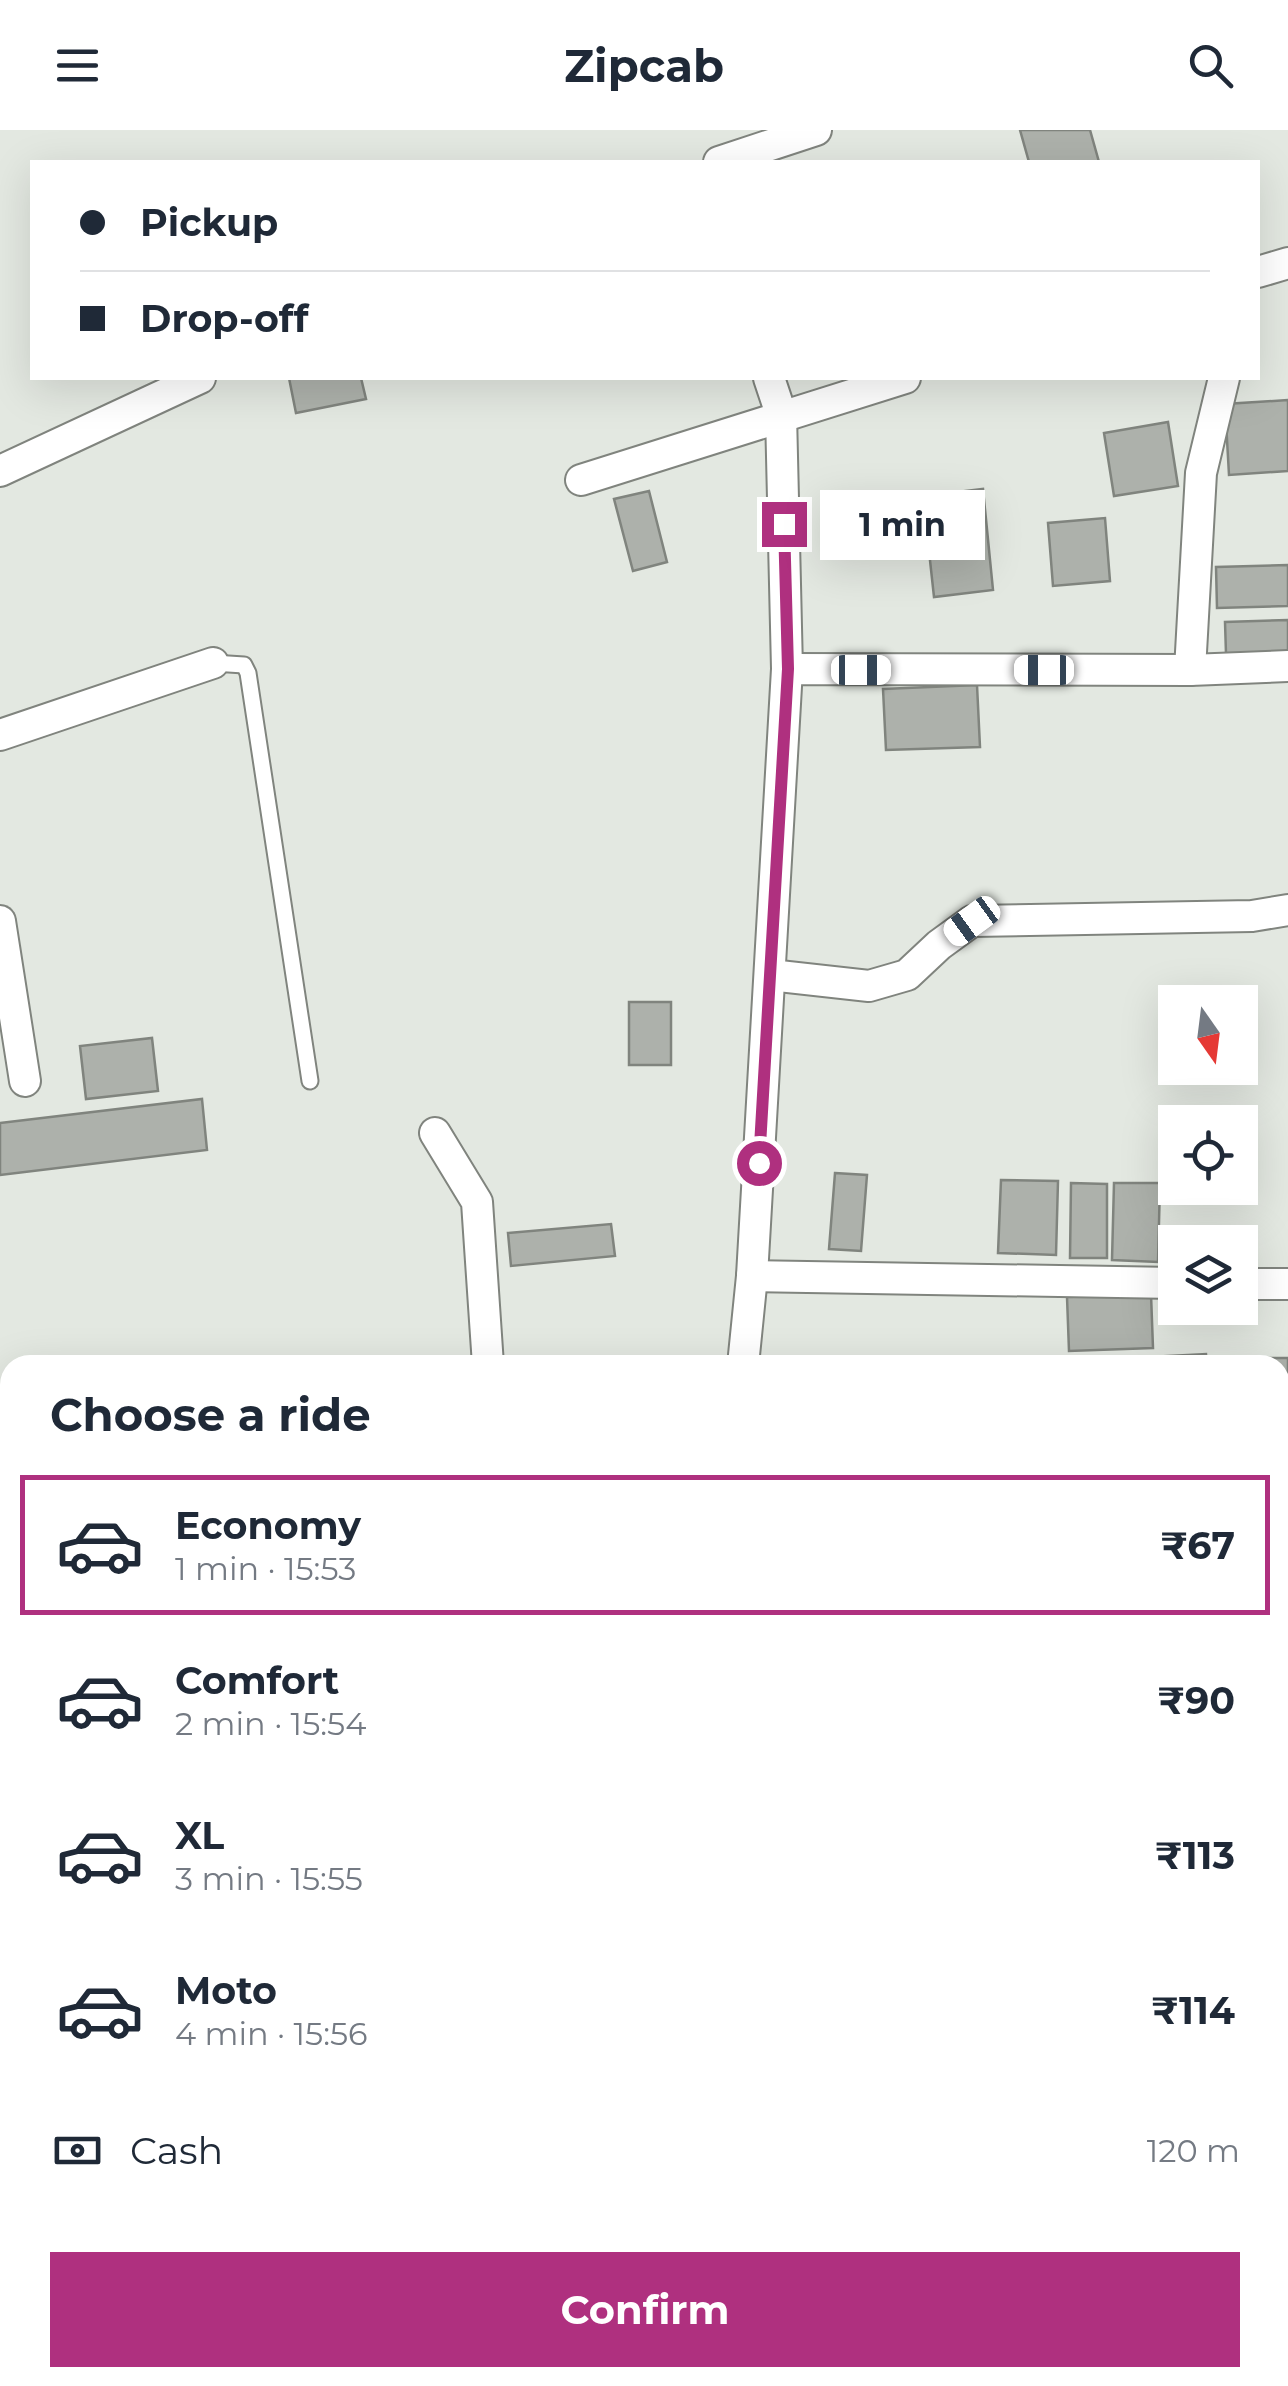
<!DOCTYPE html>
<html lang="en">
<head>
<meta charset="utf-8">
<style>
  body { margin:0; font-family:Montserrat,sans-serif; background:#f2f2f3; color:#1f2937; height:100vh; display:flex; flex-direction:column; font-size:38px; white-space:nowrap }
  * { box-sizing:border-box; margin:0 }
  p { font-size:32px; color:#747a83 }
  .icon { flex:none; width:55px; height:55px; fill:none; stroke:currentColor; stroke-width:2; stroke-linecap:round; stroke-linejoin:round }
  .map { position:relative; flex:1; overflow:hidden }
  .side { position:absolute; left:0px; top:1225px; width:1290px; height:1032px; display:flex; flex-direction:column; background:#fff; border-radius:30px 30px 0 0; box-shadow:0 10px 40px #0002 }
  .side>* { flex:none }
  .banner { position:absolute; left:30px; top:30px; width:1230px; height:220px; border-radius:0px; box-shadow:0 10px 40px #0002; display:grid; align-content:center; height:220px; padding:0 50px; background:#fff }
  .needle { width:65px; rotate:166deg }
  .tools { position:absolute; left:1158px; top:855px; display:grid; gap:20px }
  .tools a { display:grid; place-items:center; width:100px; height:100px; border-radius:0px; background:#fff; box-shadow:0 10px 40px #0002; font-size:50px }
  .end { position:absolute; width:45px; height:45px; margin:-22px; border:12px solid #af307f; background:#fff; box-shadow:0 0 0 5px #fff }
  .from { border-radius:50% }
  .bubble { position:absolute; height:70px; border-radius:0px; background:#fff; box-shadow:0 10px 40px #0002; font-size:32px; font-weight:700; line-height:70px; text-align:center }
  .car { position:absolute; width:30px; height:60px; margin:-30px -15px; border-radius:12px; box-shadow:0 0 8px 2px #0007; background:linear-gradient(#fff 24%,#345 0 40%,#fff 0 76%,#345 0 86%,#fff 0) }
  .banner b { display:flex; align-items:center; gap:35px; height:95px; font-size:38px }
  .banner b+b { border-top:2px solid #e0e1e3 }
  .banner i { width:25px; height:25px; background:#1f2937 }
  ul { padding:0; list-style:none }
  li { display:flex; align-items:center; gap:30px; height:140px; margin:0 20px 15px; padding:0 30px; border:5px solid transparent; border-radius:0px }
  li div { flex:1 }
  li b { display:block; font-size:38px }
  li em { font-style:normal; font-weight:700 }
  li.current { border-color:#af307f }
  li>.icon { width:90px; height:90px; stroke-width:1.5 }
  h2 { padding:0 50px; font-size:45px; line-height:120px }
  .pay { display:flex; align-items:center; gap:25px; height:110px; padding:0 50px; font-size:38px }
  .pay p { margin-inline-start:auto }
  .action { display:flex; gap:20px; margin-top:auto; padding:20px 50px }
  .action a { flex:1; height:115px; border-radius:0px; background:#af307f; color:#fff; font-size:40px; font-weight:700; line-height:115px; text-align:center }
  header { display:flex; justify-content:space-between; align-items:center; height:130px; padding:0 50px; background:#fff; font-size:45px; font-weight:700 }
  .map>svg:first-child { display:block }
  .building { fill:#adb1ab; stroke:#80847e; stroke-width:2.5 }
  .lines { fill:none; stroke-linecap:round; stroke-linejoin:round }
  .lane-casing { stroke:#80847e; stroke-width:19 }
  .street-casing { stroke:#80847e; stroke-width:34 }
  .secondary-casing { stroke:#80847e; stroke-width:46 }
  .lane { stroke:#fff; stroke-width:15 }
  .street { stroke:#fff; stroke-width:30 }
  .secondary { stroke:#fff; stroke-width:42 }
  .route { stroke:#af307f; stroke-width:12 }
</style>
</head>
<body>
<header><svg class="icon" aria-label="menu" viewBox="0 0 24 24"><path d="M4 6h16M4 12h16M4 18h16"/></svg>Zipcab<svg class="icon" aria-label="search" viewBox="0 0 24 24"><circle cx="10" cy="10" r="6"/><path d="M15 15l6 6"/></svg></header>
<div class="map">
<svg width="1288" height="2256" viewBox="0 0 1288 2256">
  <rect width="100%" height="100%" fill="#e3e8e1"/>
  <!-- building -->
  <g class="building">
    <path d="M 1020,0 L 1090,0 L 1099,32 L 1029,32 Z"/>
    <path d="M 289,248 L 361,248 L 366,269 L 296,283 Z"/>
    <path d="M 1288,270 L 1288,341 L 1229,345 L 1225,274 Z"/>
    <path d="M 1168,292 L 1178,356 L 1114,366 L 1104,303 Z"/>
    <path d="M 983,359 L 993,460 L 934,467 L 923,366 Z"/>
    <path d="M 649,361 L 667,432 L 633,441 L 614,369 Z"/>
    <path d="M 1105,388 L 1110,451 L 1053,456 L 1048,393 Z"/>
    <path d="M 1288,435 L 1288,476 L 1217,478 L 1216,437 Z"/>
    <path d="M 1288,490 L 1288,522 L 1226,524 L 1225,492 Z"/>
    <path d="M 977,555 L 980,617 L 886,620 L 883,559 Z"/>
    <rect x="629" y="872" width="42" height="63"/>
    <path d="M 152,908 L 158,961 L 86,969 L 80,916 Z"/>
    <path d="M 202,969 L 207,1020 L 0,1045 L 0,993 Z"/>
    <path d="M 835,1043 L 867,1045 L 861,1121 L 829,1119 Z"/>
    <path d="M 1001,1050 L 1058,1051 L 1056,1125 L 998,1123 Z"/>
    <path d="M 1071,1053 L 1107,1054 L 1107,1128 L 1070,1128 Z"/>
    <path d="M 1114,1053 L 1160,1053 L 1158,1132 L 1112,1130 Z"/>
    <path d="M 611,1094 L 615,1126 L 511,1136 L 508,1103 Z"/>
    <path d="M 1151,1164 L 1153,1218 L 1069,1221 L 1067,1167 Z"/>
    <path d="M 1206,1224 L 1207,1235 L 1151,1235 L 1150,1227 Z"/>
    <path d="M 1241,1228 L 1288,1228 L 1288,1262 L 1280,1262 L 1280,1235 L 1241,1235 Z"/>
    <path d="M 1288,1500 L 1288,1559 L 1280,1559 L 1280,1501 Z"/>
    <path d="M 1280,1715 L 1288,1715 L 1288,1770 L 1280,1771 Z"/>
    <path d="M 1280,2011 L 1288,2013 L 1288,2141 L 1280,2184 Z"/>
    <path d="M 0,2199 L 10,2200 L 10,2248 L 239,2248 L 238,2256 L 0,2256 Z"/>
  </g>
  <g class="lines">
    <defs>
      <path id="lane" d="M 213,533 L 244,535 L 248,543 L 310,951"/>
      <g id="street">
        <path d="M 719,32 L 816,0"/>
        <path d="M 1258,142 L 1288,133"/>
        <path d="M 769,248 L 781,284 L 787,539"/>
        <path d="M 0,341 L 200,248"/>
        <path d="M 581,350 L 905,248"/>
        <path d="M 1190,540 L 1201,343 L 1224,248"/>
        <path d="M 0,605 L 213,533"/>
        <path d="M 0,791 L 25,951"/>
        <path d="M 770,845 L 869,856 L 907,845 L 939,815 L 972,791 L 1252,786 L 1288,780"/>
        <path d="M 435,1003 L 477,1072 L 488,1235"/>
        <path d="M 752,1146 L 1175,1153"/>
        <path d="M 1240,1154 L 1288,1154"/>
        <path d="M 743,1235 L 752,1146 L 787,539 L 1190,540 L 1288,536"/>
        <path d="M 1280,1316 L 1288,1316"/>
        <path d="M 1280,1481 L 1288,1481"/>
        <path d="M 1280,1886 L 1288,1886"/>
        <path d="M 429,2248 L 429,2256"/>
        <path d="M 853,2256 L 854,2248"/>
      </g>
      <g id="secondary">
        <path d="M 0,2106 L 10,2107"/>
        <path d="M 0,2158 L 10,2160"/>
        <path d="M 577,2248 L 633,2256"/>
        <path d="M 888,2248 L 927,2256"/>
      </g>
    </defs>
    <!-- lane casing -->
    <use href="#lane" class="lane-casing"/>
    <!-- street casing -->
    <use href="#street" class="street-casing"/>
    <!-- secondary casing -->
    <use href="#secondary" class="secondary-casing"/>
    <!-- lane -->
    <use href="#lane" class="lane"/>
    <!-- street -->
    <use href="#street" class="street"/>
    <!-- secondary -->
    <use href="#secondary" class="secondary"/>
  </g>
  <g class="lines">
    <!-- route -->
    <path class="route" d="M 759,1033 L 788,539 L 784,394"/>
  </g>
</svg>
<div class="tools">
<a><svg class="needle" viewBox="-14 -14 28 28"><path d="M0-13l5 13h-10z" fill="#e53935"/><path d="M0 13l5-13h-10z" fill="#747a83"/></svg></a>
<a><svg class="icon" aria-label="locate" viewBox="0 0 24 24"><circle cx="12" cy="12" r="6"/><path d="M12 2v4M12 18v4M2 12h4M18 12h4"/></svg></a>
<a><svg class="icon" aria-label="layers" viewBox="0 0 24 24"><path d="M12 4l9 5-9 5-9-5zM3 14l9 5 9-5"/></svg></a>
</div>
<i class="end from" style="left:759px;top:1033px"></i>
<i class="end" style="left:784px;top:394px"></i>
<div class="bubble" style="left:820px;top:360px;width:165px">1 min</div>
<i class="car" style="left:861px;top:540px;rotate:90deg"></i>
<i class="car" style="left:1044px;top:540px;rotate:270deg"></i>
<i class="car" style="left:972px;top:791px;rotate:234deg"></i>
<div class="banner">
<b><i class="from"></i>Pickup</b>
<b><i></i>Drop-off</b>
</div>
<section class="side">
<h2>Choose a ride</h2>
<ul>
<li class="current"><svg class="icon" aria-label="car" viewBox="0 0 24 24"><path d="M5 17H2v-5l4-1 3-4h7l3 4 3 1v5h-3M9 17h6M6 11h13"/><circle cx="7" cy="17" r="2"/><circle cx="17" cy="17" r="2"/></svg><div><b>Economy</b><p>1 min · 15:53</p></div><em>₹67</em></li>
<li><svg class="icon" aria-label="car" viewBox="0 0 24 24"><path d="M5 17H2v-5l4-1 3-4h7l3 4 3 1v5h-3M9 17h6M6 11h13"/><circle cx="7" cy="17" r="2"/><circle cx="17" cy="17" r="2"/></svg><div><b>Comfort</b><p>2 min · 15:54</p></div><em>₹90</em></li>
<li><svg class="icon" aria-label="car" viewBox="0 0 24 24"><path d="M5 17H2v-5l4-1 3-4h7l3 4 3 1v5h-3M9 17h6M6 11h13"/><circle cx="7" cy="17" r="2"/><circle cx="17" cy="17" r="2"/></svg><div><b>XL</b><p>3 min · 15:55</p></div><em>₹113</em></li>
<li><svg class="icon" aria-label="car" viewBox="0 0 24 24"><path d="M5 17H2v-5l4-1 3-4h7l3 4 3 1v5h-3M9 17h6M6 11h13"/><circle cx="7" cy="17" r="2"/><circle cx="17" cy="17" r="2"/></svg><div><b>Moto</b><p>4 min · 15:56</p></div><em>₹114</em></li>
</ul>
<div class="pay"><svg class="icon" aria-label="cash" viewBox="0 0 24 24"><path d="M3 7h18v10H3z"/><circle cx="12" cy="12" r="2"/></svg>Cash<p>120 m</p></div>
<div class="action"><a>Confirm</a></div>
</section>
</div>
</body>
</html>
